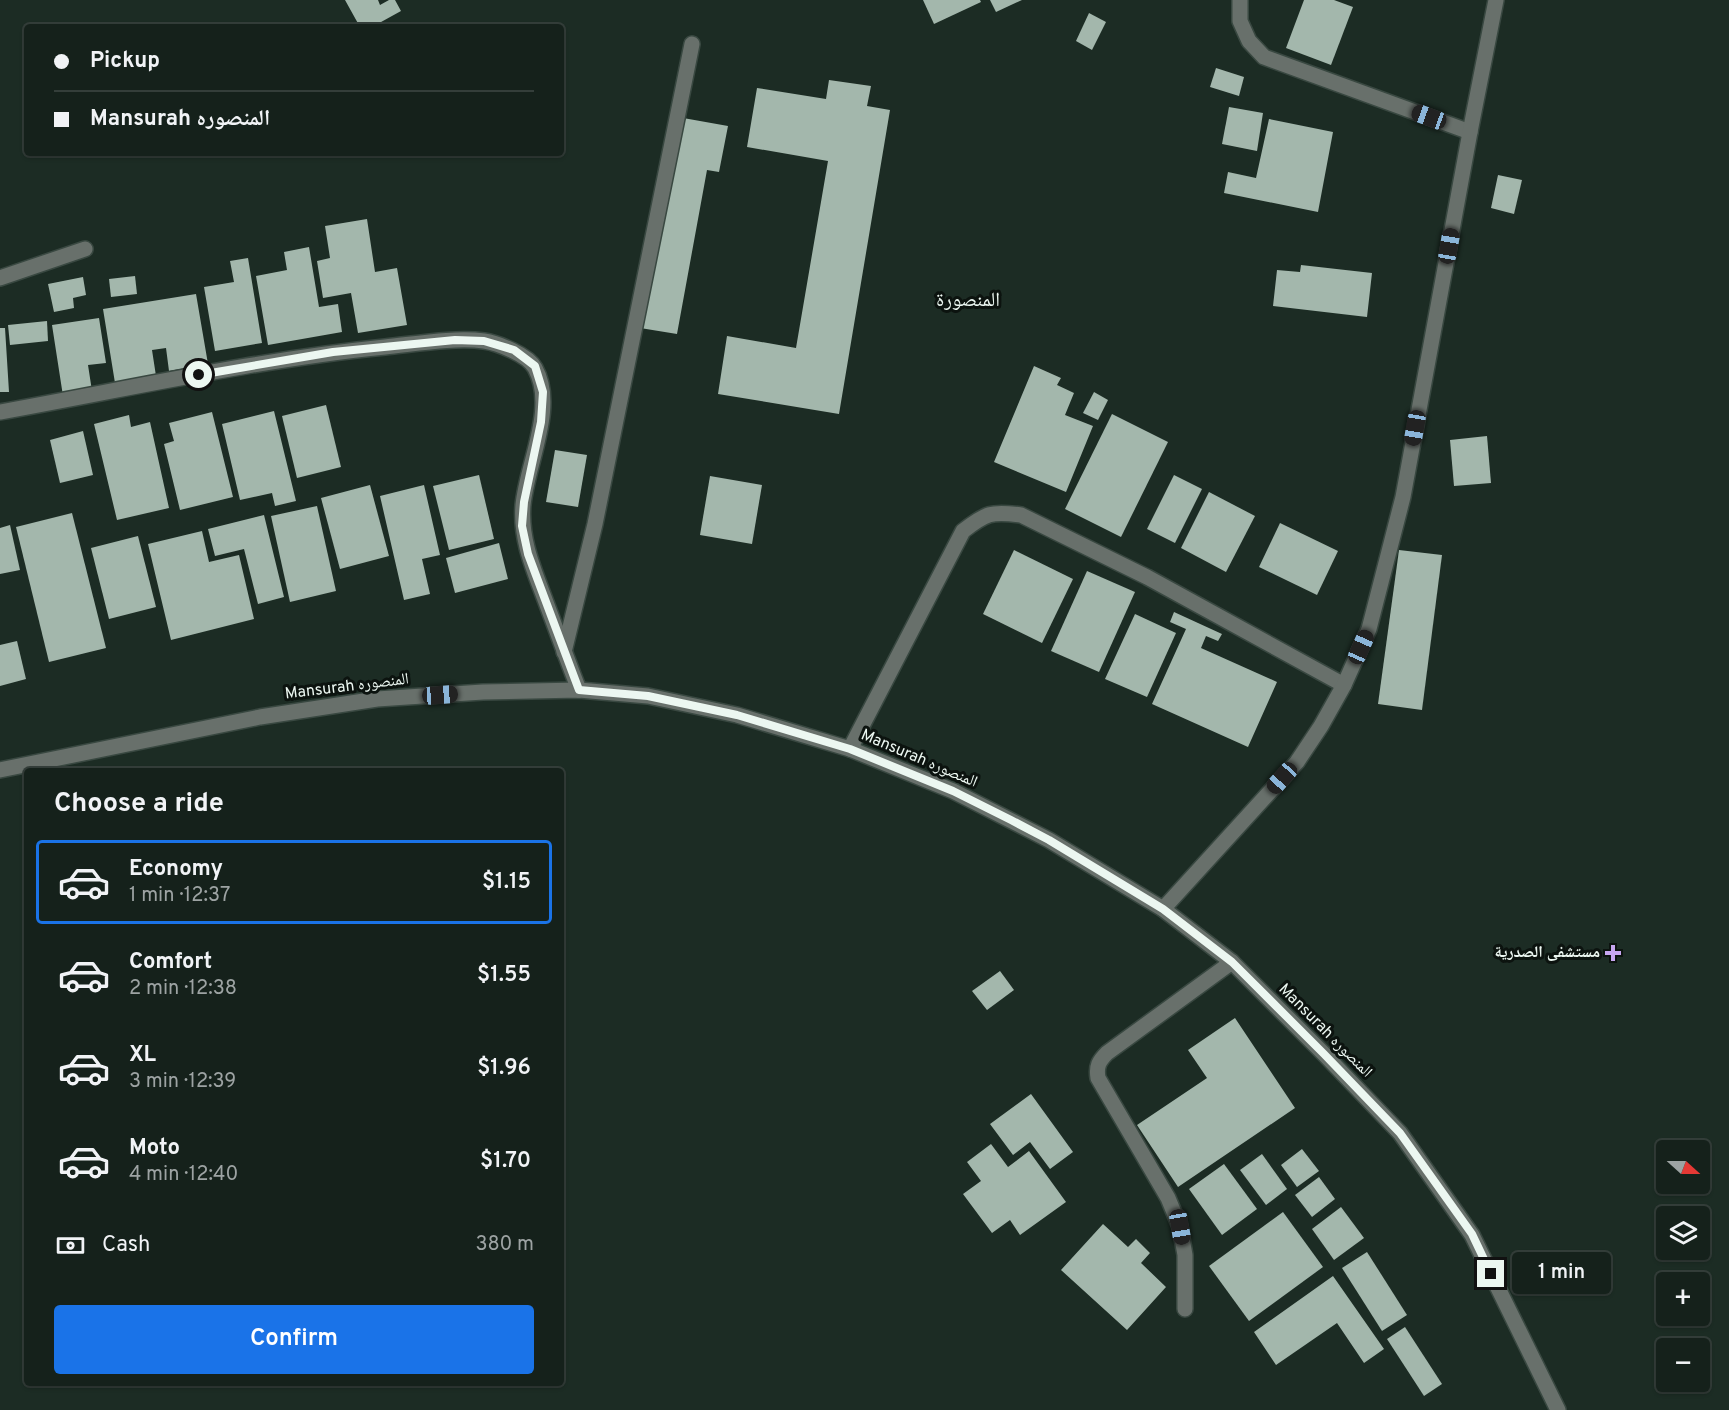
<!DOCTYPE html>
<html lang="en">
<head>
<meta charset="utf-8">
<style>
  body { margin:0; font-family:Overpass,"Noto Naskh Arabic",sans-serif; background:#222e28; color:#f1f3f6; height:100vh; display:flex; flex-direction:column; font-size:22px; white-space:nowrap }
  * { box-sizing:border-box; margin:0 }
  p { font-size:20px; color:#9da3a3 }
  .icon { flex:none; width:33px; height:33px; fill:none; stroke:currentColor; stroke-width:2; stroke-linecap:round; stroke-linejoin:round }
  .map { position:relative; flex:1; overflow:hidden }
  .side { position:absolute; left:24px; top:768px; width:540px; height:618px; display:flex; flex-direction:column; background:#15211b; border-radius:6px; box-shadow:0 2px 4px #0004,0 0 0 2px #343e3a }
  .side>* { flex:none }
  .top-card { position:absolute; left:24px; top:24px; width:540px; height:132px; border-radius:6px; box-shadow:0 2px 4px #0004,0 0 0 2px #343e3a; display:grid; align-content:center; height:132px; padding:0 30px; background:#15211b }
  .needle { width:39px; rotate:111deg }
  .controls { position:absolute; left:1656px; top:1140px; display:grid; gap:12px }
  .controls a { display:grid; place-items:center; width:54px; height:54px; border-radius:6px; background:#15211b; box-shadow:0 2px 4px #0004,0 0 0 2px #343e3a; font-size:30px }
  .end { position:absolute; width:27px; height:27px; margin:-14px; border:8px solid #ecf7f1; background:#111; box-shadow:0 0 0 3px #111 }
  .from { border-radius:50% }
  .bubble { position:absolute; height:42px; border-radius:6px; background:#15211b; box-shadow:0 2px 4px #0004,0 0 0 2px #343e3a; font-size:20px; font-weight:600; line-height:42px; text-align:center }
  .car { position:absolute; width:18px; height:36px; margin:-18px -9px; border-radius:8px; box-shadow:0 0 4px 2px #0007; background:linear-gradient(#222 24%,#8ab4d8 0 40%,#222 0 76%,#8ab4d8 0 86%,#222 0) }
  .top-card b { display:flex; align-items:center; gap:21px; height:57px; font-size:22px }
  .top-card b+b { border-top:2px solid #343e3a }
  .top-card i { width:15px; height:15px; background:#f1f3f6 }
  ul { padding:0; list-style:none }
  li { display:flex; align-items:center; gap:18px; height:84px; margin:0 12px 9px; padding:0 18px; border:3px solid transparent; border-radius:6px }
  li div { flex:1 }
  li b { display:block; font-size:22px }
  li em { font-style:normal; font-weight:600 }
  li.on { border-color:#1a73e8 }
  li>.icon { width:54px; height:54px; stroke-width:1.5 }
  h2 { padding:0 30px; font-size:27px; line-height:72px }
  .pay { display:flex; align-items:center; gap:15px; height:66px; padding:0 30px; font-size:22px }
  .pay p { margin-inline-start:auto }
  .cta { display:flex; gap:12px; margin-top:auto; padding:12px 30px }
  .cta a { flex:1; height:69px; border-radius:6px; background:#1a73e8; color:#fff; font-size:24px; font-weight:600; line-height:69px; text-align:center }
  .map>svg:first-child { display:block }
  .building { fill:#a3b7ac }
  .lines { fill:none; stroke-linecap:round; stroke-linejoin:round }
  .lane-casing { stroke:#394841; stroke-width:18 }
  .street-casing { stroke:#394841; stroke-width:18 }
  .lane { stroke:#68706b; stroke-width:15 }
  .street { stroke:#68706b; stroke-width:15 }
  .route { stroke:#ecf7f1; stroke-width:8 }
  .poi-dot { fill:#c7a6f0; stroke:#0c130f; stroke-width:2 }
  .labels { text-anchor:middle; dominant-baseline:central; stroke-width:6; stroke-linejoin:round; paint-order:stroke }
  .street-label { font-size:16px; fill:#ecf7f1; stroke:#0c130f }
  .poi-label { font-size:16px; font-weight:bold; fill:#ecf7f1; stroke:#0c130f; text-anchor:end }
  .quarter-label { font-size:20px; fill:#ecf7f1; stroke:#0c130f }
</style>
</head>
<body>
<div class="map">
<svg width="1729" height="1410" viewBox="0 0 1729 1410">
  <rect width="100%" height="100%" fill="#1c2c24"/>
  <!-- building -->
  <g class="building">
    <path d="M 345,0 L 378,0 L 380,5 L 389,0 L 395,0 L 401,11 L 372,27 L 360,27 Z"/>
    <path d="M 923,0 L 980,0 L 981,2 L 934,24 Z"/>
    <path d="M 990,0 L 1022,0 L 996,12 Z"/>
    <path d="M 1304,0 L 1334,0 L 1353,7 L 1331,65 L 1286,48 Z"/>
    <path d="M 1089,13 L 1106,22 L 1092,50 L 1076,41 Z"/>
    <path d="M 1216,68 L 1244,77 L 1239,96 L 1210,87 Z"/>
    <path d="M 829,80 L 871,86 L 867,106 L 890,110 L 839,414 L 718,394 L 727,336 L 796,348 L 828,161 L 747,147 L 757,88 L 826,99 Z"/>
    <path d="M 1229,107 L 1263,113 L 1257,151 L 1222,144 Z"/>
    <path d="M 672,116 L 728,126 L 719,172 L 707,170 L 677,334 L 634,327 Z"/>
    <path d="M 1269,119 L 1333,132 L 1318,212 L 1224,193 L 1228,172 L 1256,178 Z"/>
    <path d="M 1498,175 L 1522,180 L 1514,214 L 1491,208 Z"/>
    <path d="M 367,219 L 375,272 L 397,268 L 407,325 L 358,333 L 351,293 L 323,298 L 317,261 L 330,258 L 325,226 Z"/>
    <path d="M 309,247 L 319,307 L 338,304 L 342,332 L 268,345 L 256,276 L 287,270 L 284,252 Z"/>
    <path d="M 248,258 L 262,343 L 215,351 L 204,287 L 234,282 L 230,261 Z"/>
    <path d="M 1301,265 L 1372,273 L 1367,317 L 1273,306 L 1277,270 L 1300,272 Z"/>
    <path d="M 135,276 L 137,294 L 111,297 L 109,279 Z"/>
    <path d="M 83,277 L 86,295 L 73,298 L 74,308 L 54,312 L 48,284 Z"/>
    <path d="M 196,294 L 208,364 L 169,371 L 166,348 L 152,350 L 156,376 L 115,383 L 103,309 Z"/>
    <path d="M 99,318 L 106,363 L 88,365 L 92,391 L 63,396 L 52,325 Z"/>
    <path d="M 47,321 L 48,341 L 10,345 L 8,325 Z"/>
    <path d="M 0,328 L 5,328 L 9,392 L 0,392 Z"/>
    <path d="M 1034,366 L 1061,378 L 1057,385 L 1074,393 L 1065,415 L 1093,426 L 1066,492 L 994,462 Z"/>
    <path d="M 1094,392 L 1108,400 L 1098,420 L 1083,413 Z"/>
    <path d="M 326,405 L 341,467 L 297,478 L 282,416 Z"/>
    <path d="M 274,411 L 296,501 L 275,506 L 272,493 L 240,500 L 222,424 Z"/>
    <path d="M 212,412 L 233,497 L 180,510 L 164,444 L 174,441 L 169,423 Z"/>
    <path d="M 1112,414 L 1168,442 L 1121,537 L 1065,509 Z"/>
    <path d="M 129,415 L 131,427 L 150,422 L 169,508 L 117,520 L 94,424 Z"/>
    <path d="M 83,431 L 93,475 L 60,483 L 50,440 Z"/>
    <path d="M 1487,436 L 1491,483 L 1454,486 L 1450,440 Z"/>
    <path d="M 555,450 L 587,455 L 578,507 L 546,502 Z"/>
    <path d="M 479,475 L 494,539 L 449,550 L 433,486 Z"/>
    <path d="M 1174,475 L 1202,489 L 1175,543 L 1147,529 Z"/>
    <path d="M 710,476 L 762,485 L 752,544 L 700,535 Z"/>
    <path d="M 370,485 L 389,556 L 340,569 L 321,498 Z"/>
    <path d="M 424,485 L 440,555 L 422,559 L 430,594 L 404,600 L 380,496 Z"/>
    <path d="M 1209,492 L 1255,516 L 1226,572 L 1181,548 Z"/>
    <path d="M 317,506 L 336,591 L 290,602 L 271,516 Z"/>
    <path d="M 72,513 L 106,648 L 49,662 L 16,527 Z"/>
    <path d="M 264,515 L 284,597 L 258,604 L 244,549 L 215,556 L 208,529 Z"/>
    <path d="M 1280,523 L 1338,551 L 1317,595 L 1259,567 Z"/>
    <path d="M 10,525 L 20,570 L 0,574 L 0,528 Z"/>
    <path d="M 202,531 L 209,562 L 239,555 L 254,619 L 171,640 L 148,544 Z"/>
    <path d="M 138,536 L 156,607 L 109,619 L 91,548 Z"/>
    <path d="M 499,543 L 508,579 L 455,593 L 446,558 Z"/>
    <path d="M 1014,550 L 1073,579 L 1042,643 L 983,614 Z"/>
    <path d="M 1399,550 L 1442,555 L 1422,710 L 1378,704 Z"/>
    <path d="M 1087,571 L 1135,592 L 1099,672 L 1051,651 Z"/>
    <path d="M 1174,612 L 1222,634 L 1218,641 L 1206,636 L 1201,648 L 1277,682 L 1248,747 L 1152,704 L 1186,629 L 1170,622 Z"/>
    <path d="M 1135,614 L 1176,633 L 1147,697 L 1105,679 Z"/>
    <path d="M 17,641 L 26,679 L 0,686 L 0,645 Z"/>
    <path d="M 1000,971 L 1014,990 L 987,1010 L 972,991 Z"/>
    <path d="M 1235,1018 L 1295,1108 L 1178,1187 L 1137,1125 L 1207,1078 L 1188,1050 Z"/>
    <path d="M 1031,1094 L 1073,1152 L 1050,1169 L 1030,1142 L 1013,1155 L 990,1124 Z"/>
    <path d="M 991,1144 L 1008,1167 L 1029,1151 L 1066,1202 L 1020,1235 L 1010,1220 L 992,1233 L 963,1194 L 981,1181 L 967,1162 Z"/>
    <path d="M 1302,1149 L 1319,1171 L 1297,1187 L 1281,1165 Z"/>
    <path d="M 1262,1154 L 1287,1189 L 1266,1205 L 1240,1170 Z"/>
    <path d="M 1224,1164 L 1257,1209 L 1222,1235 L 1189,1189 Z"/>
    <path d="M 1319,1177 L 1335,1199 L 1312,1217 L 1295,1195 Z"/>
    <path d="M 1341,1207 L 1364,1238 L 1334,1260 L 1312,1229 Z"/>
    <path d="M 1283,1212 L 1323,1267 L 1249,1321 L 1209,1266 Z"/>
    <path d="M 1103,1224 L 1128,1247 L 1136,1239 L 1150,1253 L 1141,1263 L 1166,1287 L 1127,1330 L 1061,1270 Z"/>
    <path d="M 1367,1252 L 1407,1315 L 1382,1331 L 1342,1268 Z"/>
    <path d="M 1333,1276 L 1384,1349 L 1364,1363 L 1337,1323 L 1276,1365 L 1254,1332 Z"/>
    <path d="M 1405,1327 L 1442,1384 L 1424,1396 L 1387,1339 Z"/>
  </g>
  <g class="lines">
    <defs>
      <path id="lane" d="M 564,652 L 595,524 L 692,44"/>
      <g id="street">
        <path d="M 1240,0 L 1240,21 L 1249,41 L 1264,57 L 1470,132"/>
        <path d="M 0,278 L 85,249"/>
        <path d="M 0,412 C 128,389 255,360 385,347 C 415,344 455,337 484,341 C 498,343 528,355 535,368 C 557,407 527,463 523,505 C 520,541 535,572 547,605 C 558,634 568,662 579,690"/>
        <path d="M 850,749 L 963,531 C 986,513 991,511 1021,515 L 1147,577 L 1344,685"/>
        <path d="M 0,770 L 260,717 L 377,699 L 483,692 L 579,690 L 648,696 L 737,715 L 850,749 L 953,791 L 1049,840 L 1163,909 L 1232,962 L 1324,1054 L 1400,1133 L 1472,1235 L 1558,1410"/>
        <path d="M 1163,909 L 1297,762 L 1321,726 L 1344,685 L 1369,629 L 1403,497 L 1470,132 L 1496,0"/>
        <path d="M 1185,1309 L 1185,1255 L 1180,1227 L 1168,1198 L 1098,1078 C 1096,1066 1099,1061 1107,1053 L 1232,962"/>
      </g>
    </defs>
    <!-- lane casing -->
    <use href="#lane" class="lane-casing"/>
    <!-- street casing -->
    <use href="#street" class="street-casing"/>
    <!-- lane -->
    <use href="#lane" class="lane"/>
    <!-- street -->
    <use href="#street" class="street"/>
  </g>
  <g class="lines">
    <!-- route -->
    <path class="route" d="M 199,375 L 333,352 L 455,340 L 484,341 L 514,350 L 535,366 L 543,392 L 541,422 L 524,502 L 522,526 L 528,554 L 579,690 L 648,696 L 737,715 L 850,749 L 953,791 L 1011,820 L 1049,840 L 1163,909 L 1232,962 L 1324,1054 L 1400,1133 L 1472,1234 L 1491,1274"/>
  </g>
  <!-- markers -->
  <path class="poi-dot" d="M1610 944h6v6h6v6h-6v6h-6v-6h-6v-6h6z"/>
  <g class="labels">
    <!-- street labels -->
    <g class="street-label">
      <text transform="translate(347 687) rotate(-7)">Mansurah المنصوره</text>
      <text transform="translate(919 759) rotate(23)">Mansurah المنصوره</text>
      <text transform="translate(1325 1031) rotate(45)">Mansurah المنصوره</text>
    </g>
    <!-- poi labels -->
    <g class="poi-label">
      <text x="1600" y="953">مستشفى الصدرية</text>
    </g>
    <!-- quarter labels -->
    <g class="quarter-label">
      <text x="968" y="301">المنصورة</text>
    </g>
  </g>
</svg>
<div class="controls">
<a><svg class="needle" viewBox="-14 -14 28 28"><path d="M0-13l5 13h-10z" fill="#e53935"/><path d="M0 13l5-13h-10z" fill="#9da3a3"/></svg></a>
<a><svg class="icon" aria-label="layers" viewBox="0 0 24 24"><path d="M12 4l9 5-9 5-9-5zM3 14l9 5 9-5"/></svg></a>
<a>+</a>
<a>−</a>
</div>
<i class="end from" style="left:199px;top:375px"></i>
<i class="end" style="left:1491px;top:1274px"></i>
<div class="bubble" style="left:1512px;top:1252px;width:99px">1 min</div>
<i class="car" style="left:1429px;top:117px;rotate:290deg"></i>
<i class="car" style="left:1449px;top:246px;rotate:10deg"></i>
<i class="car" style="left:1415px;top:428px;rotate:190deg"></i>
<i class="car" style="left:1361px;top:647px;rotate:24deg"></i>
<i class="car" style="left:440px;top:695px;rotate:86deg"></i>
<i class="car" style="left:1282px;top:778px;rotate:222deg"></i>
<i class="car" style="left:1180px;top:1227px;rotate:170deg"></i>
<div class="top-card">
<b><i class="from"></i>Pickup</b>
<b><i></i>Mansurah المنصوره</b>
</div>
<section class="side">
<h2>Choose a ride</h2>
<ul>
<li class="on"><svg class="icon" aria-label="car" viewBox="0 0 24 24"><path d="M5 17H2v-5l4-1 3-4h7l3 4 3 1v5h-3M9 17h6M6 11h13"/><circle cx="7" cy="17" r="2"/><circle cx="17" cy="17" r="2"/></svg><div><b>Economy</b><p>1 min · 12:37</p></div><em>$1.15</em></li>
<li><svg class="icon" aria-label="car" viewBox="0 0 24 24"><path d="M5 17H2v-5l4-1 3-4h7l3 4 3 1v5h-3M9 17h6M6 11h13"/><circle cx="7" cy="17" r="2"/><circle cx="17" cy="17" r="2"/></svg><div><b>Comfort</b><p>2 min · 12:38</p></div><em>$1.55</em></li>
<li><svg class="icon" aria-label="car" viewBox="0 0 24 24"><path d="M5 17H2v-5l4-1 3-4h7l3 4 3 1v5h-3M9 17h6M6 11h13"/><circle cx="7" cy="17" r="2"/><circle cx="17" cy="17" r="2"/></svg><div><b>XL</b><p>3 min · 12:39</p></div><em>$1.96</em></li>
<li><svg class="icon" aria-label="car" viewBox="0 0 24 24"><path d="M5 17H2v-5l4-1 3-4h7l3 4 3 1v5h-3M9 17h6M6 11h13"/><circle cx="7" cy="17" r="2"/><circle cx="17" cy="17" r="2"/></svg><div><b>Moto</b><p>4 min · 12:40</p></div><em>$1.70</em></li>
</ul>
<div class="pay"><svg class="icon" aria-label="cash" viewBox="0 0 24 24"><path d="M3 7h18v10H3z"/><circle cx="12" cy="12" r="2"/></svg>Cash<p>380 m</p></div>
<div class="cta"><a>Confirm</a></div>
</section>
</div>
</body>
</html>
